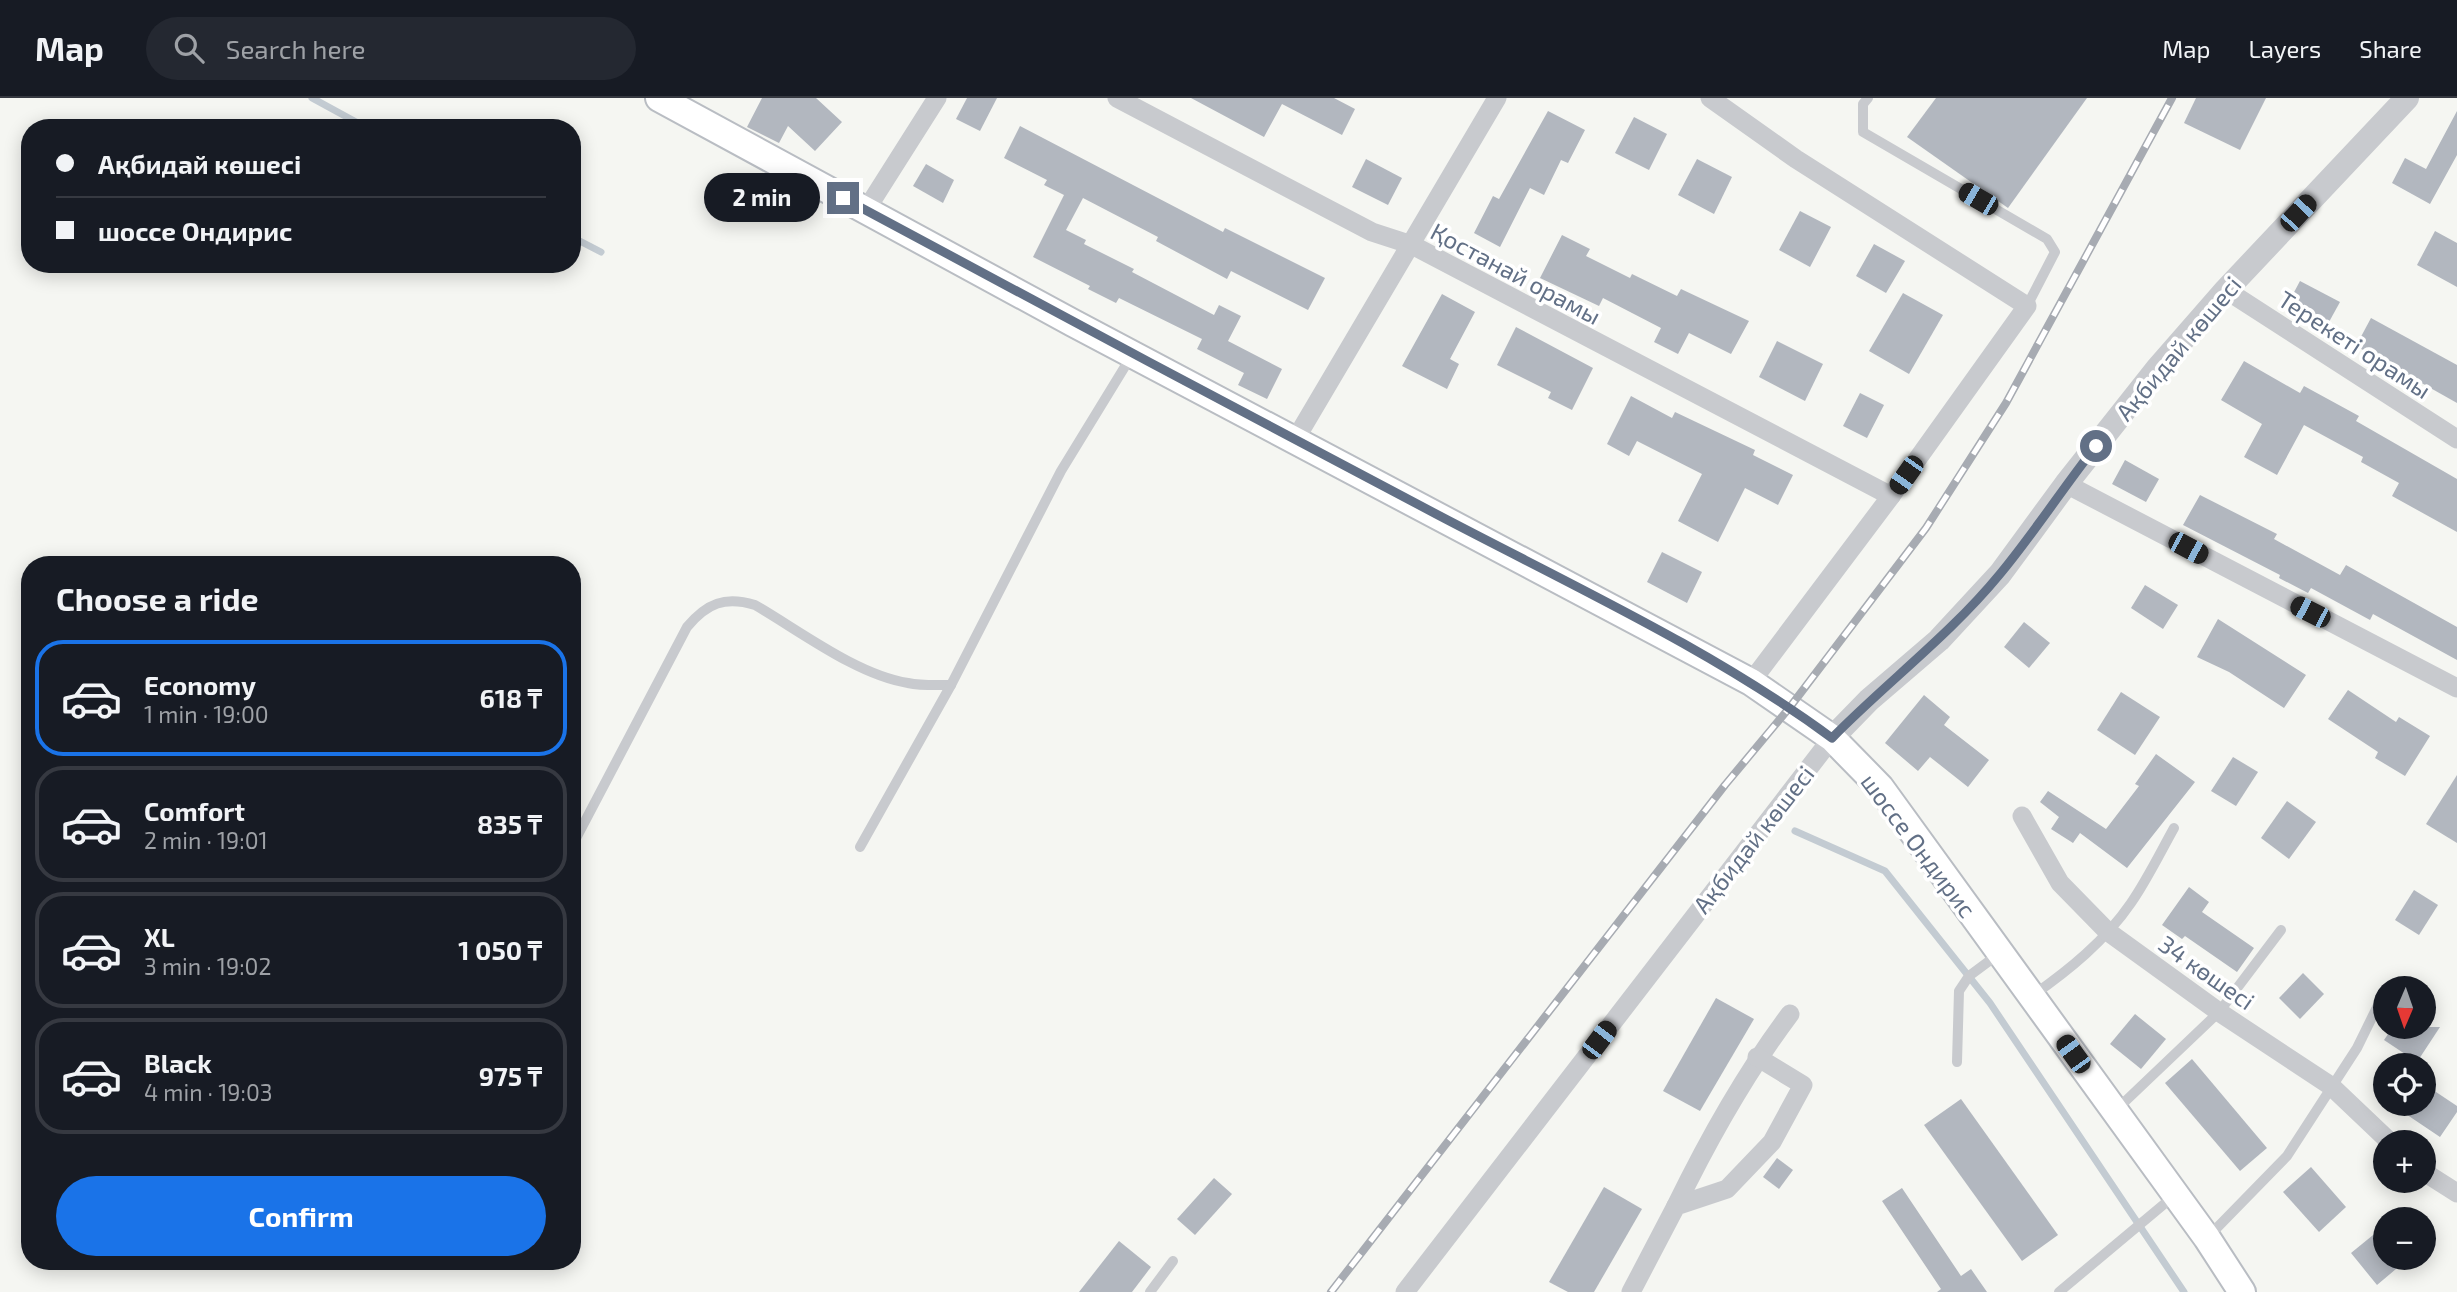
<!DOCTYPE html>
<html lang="en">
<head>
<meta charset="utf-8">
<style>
  body { margin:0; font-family:"Exo 2",sans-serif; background:#242831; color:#f1f3f6; height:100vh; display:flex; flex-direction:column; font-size:26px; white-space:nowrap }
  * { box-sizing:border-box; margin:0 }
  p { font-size:23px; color:#9ea1a6 }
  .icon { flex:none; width:38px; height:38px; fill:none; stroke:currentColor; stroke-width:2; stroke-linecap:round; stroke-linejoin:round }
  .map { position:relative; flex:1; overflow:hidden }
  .drawer { position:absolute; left:21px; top:458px; width:560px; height:714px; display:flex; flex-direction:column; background:#171b24; border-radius:28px; box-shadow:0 4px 18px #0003 }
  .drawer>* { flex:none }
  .hud { position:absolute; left:21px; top:21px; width:560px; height:154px; border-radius:28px; box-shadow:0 4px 18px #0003; display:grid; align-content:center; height:154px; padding:0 35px; background:#171b24 }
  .needle { width:46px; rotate:182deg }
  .buttons { position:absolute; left:2373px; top:878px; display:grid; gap:14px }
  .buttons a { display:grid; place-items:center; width:63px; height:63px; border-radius:50%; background:#171b24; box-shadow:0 4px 18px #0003; font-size:35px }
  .end { position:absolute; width:32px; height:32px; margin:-16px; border:9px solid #627086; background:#fff; box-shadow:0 0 0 4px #fff }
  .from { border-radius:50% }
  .bubble { position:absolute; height:49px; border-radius:24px; background:#171b24; box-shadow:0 4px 18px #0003; font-size:23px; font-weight:700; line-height:49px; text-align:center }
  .car { position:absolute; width:21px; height:42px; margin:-21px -10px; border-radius:9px; box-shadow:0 0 5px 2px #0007; background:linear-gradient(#222 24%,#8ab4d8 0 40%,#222 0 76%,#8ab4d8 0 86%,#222 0) }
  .hud b { display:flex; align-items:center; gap:24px; height:66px; font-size:26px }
  .hud b+b { border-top:2px solid #363941 }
  .hud i { width:18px; height:18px; background:#f1f3f6 }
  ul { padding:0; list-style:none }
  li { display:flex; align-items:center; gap:21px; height:116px; margin:0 14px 10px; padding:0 21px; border:4px solid #363941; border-radius:28px }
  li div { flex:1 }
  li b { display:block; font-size:26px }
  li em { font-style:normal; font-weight:700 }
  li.on { border-color:#1a73e8 }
  li>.icon { width:63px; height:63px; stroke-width:1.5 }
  h2 { padding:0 35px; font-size:32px; line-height:84px }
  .primary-button { display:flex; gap:14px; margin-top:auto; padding:14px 35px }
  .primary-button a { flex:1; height:80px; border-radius:42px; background:#1a73e8; color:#fff; font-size:28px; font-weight:700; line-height:80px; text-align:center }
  header { display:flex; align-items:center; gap:42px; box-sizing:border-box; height:98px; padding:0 35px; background:#171b24; border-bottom:2px solid #363941 }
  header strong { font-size:33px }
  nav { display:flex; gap:38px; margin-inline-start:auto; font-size:24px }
  .search { width:490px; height:63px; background:#242831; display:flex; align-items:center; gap:18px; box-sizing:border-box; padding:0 24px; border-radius:38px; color:#9ea1a6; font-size:26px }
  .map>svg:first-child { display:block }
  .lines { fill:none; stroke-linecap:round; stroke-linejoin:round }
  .stream { stroke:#c3cbd2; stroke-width:7 }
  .building { fill:#b2b7bf }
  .secondary-casing { stroke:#b9bdc3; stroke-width:30 }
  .service { stroke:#c8cace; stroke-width:10 }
  .minor { stroke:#c8cace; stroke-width:19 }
  .tertiary { stroke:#c8cace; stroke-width:24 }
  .secondary { stroke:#fff; stroke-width:26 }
  .rail-casing { stroke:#a7abb2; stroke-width:8 }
  .rail { stroke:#fff; stroke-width:5; stroke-dasharray:16; stroke-linecap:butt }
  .route { stroke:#627086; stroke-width:9 }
  .labels { text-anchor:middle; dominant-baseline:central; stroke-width:7; stroke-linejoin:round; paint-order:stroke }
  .street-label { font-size:24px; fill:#627086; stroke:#fff }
</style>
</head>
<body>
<header>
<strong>Map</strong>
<div class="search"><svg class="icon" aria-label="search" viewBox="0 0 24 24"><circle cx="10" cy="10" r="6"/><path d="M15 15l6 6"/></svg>Search here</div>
<nav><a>Map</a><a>Layers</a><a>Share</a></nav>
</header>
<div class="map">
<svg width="2457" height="1194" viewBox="0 0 2457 1194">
  <rect width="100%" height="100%" fill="#f5f6f2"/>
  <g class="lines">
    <!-- stream -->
    <g class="stream">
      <path d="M 312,0 L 367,30"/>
      <path d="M 572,139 L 601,154"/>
      <path d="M 1795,733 L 1885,773 L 1990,905 L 2184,1194"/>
    </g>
  </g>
  <!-- building -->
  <g class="building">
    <path d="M 762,0 L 816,0 L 842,24 L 815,53 L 788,28 L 779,45 L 747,29 Z"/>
    <path d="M 967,0 L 997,0 L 980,33 L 956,21 Z"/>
    <path d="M 1191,0 L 1334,0 L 1355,11 L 1342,37 L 1282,6 L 1264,39 Z"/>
    <path d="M 1936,0 L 2087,0 L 2008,110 L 1907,39 Z"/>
    <path d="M 2196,0 L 2266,0 L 2240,52 L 2184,25 Z"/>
    <path d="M 1548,13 L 1585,32 L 1568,65 L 1561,62 L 1544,97 L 1530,90 L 1500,149 L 1474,135 L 1493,98 L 1499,101 Z"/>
    <path d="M 2457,13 L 2457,57 L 2430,106 L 2392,85 L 2405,60 L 2426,71 Z"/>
    <path d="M 1634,19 L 1667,36 L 1649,72 L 1615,55 Z"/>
    <path d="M 1020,28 L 1223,134 L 1225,130 L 1325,180 L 1308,212 L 1231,173 L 1227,181 L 1156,143 L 1158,139 L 1083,100 L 1066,132 L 1086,142 L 1084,146 L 1134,171 L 1132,174 L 1214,217 L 1219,207 L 1241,218 L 1228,243 L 1282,271 L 1267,301 L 1238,287 L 1244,275 L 1197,251 L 1202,241 L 1119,200 L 1116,205 L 1088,191 L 1090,188 L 1033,159 L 1064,97 L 1044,87 L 1047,82 L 1004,60 Z"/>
    <path d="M 1366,61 L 1402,80 L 1388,107 L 1352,89 Z"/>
    <path d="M 1697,61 L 1732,79 L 1714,116 L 1678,97 Z"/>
    <path d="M 926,66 L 954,82 L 943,105 L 913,88 Z"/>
    <path d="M 1800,113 L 1831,129 L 1810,169 L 1779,152 Z"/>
    <path d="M 2435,133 L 2457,145 L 2457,189 L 2417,167 Z"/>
    <path d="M 1562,137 L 1590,151 L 1586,158 L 1630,180 L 1632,176 L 1677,198 L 1681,191 L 1749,223 L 1731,256 L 1689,235 L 1678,256 L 1654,244 L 1661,230 L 1603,200 L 1599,208 L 1540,180 Z"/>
    <path d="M 1874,146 L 1905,163 L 1886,195 L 1856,178 Z"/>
    <path d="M 2300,183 L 2340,204 L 2324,233 L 2285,211 Z"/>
    <path d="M 1903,195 L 1943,217 L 1909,276 L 1869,253 Z"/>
    <path d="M 1442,196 L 1475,214 L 1450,261 L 1459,266 L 1447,291 L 1402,268 Z"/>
    <path d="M 2371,220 L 2457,267 L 2457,305 L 2356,248 Z"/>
    <path d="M 1516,229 L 1593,270 L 1572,312 L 1548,300 L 1551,294 L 1497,267 Z"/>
    <path d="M 1777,243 L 1823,266 L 1805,303 L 1759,279 Z"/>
    <path d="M 2244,263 L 2300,295 L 2304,288 L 2359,318 L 2356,323 L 2457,381 L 2457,434 L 2392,398 L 2399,385 L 2361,364 L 2363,359 L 2304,327 L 2277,377 L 2244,359 L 2262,326 L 2221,302 Z"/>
    <path d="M 1860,295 L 1884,307 L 1867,340 L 1843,328 Z"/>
    <path d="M 1631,298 L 1672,320 L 1675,314 L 1755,352 L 1753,357 L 1793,377 L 1778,407 L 1745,390 L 1718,444 L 1678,423 L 1702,376 L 1637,343 L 1629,358 L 1607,346 Z"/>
    <path d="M 2125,362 L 2159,381 L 2146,404 L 2112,386 Z"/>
    <path d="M 2200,397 L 2277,436 L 2274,441 L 2340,477 L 2346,467 L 2457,529 L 2457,562 L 2373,516 L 2370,522 L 2311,490 L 2308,495 L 2279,480 L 2280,477 L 2183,427 Z"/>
    <path d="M 1662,454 L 1702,474 L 1687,505 L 1647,484 Z"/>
    <path d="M 2145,487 L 2178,507 L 2163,531 L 2131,510 Z"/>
    <path d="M 2218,521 L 2306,577 L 2284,610 L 2229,574 L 2197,559 Z"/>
    <path d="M 2024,524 L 2050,545 L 2029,570 L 2004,549 Z"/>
    <path d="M 2348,592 L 2396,624 L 2399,619 L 2430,638 L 2405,678 L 2375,660 L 2378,654 L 2328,621 Z"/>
    <path d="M 2121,594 L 2160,619 L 2135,657 L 2097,632 Z"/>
    <path d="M 1924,597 L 1950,619 L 1944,627 L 1989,662 L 1968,689 L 1930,659 L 1918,673 L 1885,645 Z"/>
    <path d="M 2156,656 L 2195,684 L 2127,770 L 2080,735 L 2073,745 L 2051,731 L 2059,719 L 2040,704 L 2048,693 L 2106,731 L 2139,688 L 2135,686 Z"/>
    <path d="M 2233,659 L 2258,674 L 2236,708 L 2211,693 Z"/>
    <path d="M 2457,677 L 2457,745 L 2426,726 Z"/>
    <path d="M 2287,703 L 2316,724 L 2289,761 L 2261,740 Z"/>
    <path d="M 2189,789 L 2209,804 L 2202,814 L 2254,850 L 2237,874 L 2185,838 L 2182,841 L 2162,827 Z"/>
    <path d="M 2414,792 L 2438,807 L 2419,837 L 2395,822 Z"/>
    <path d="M 2303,875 L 2324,896 L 2300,921 L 2279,900 Z"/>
    <path d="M 1716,900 L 1754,921 L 1700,1013 L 1663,993 Z"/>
    <path d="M 2135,916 L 2166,941 L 2141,971 L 2110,946 Z"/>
    <path d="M 2393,929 L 2440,929 L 2417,964 L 2384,942 Z"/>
    <path d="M 2192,961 L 2267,1050 L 2240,1073 L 2165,985 Z"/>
    <path d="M 2424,986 L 2457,1008 L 2457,1014 L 2440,1039 L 2391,1006 L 2424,1006 Z"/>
    <path d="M 1961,1001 L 2058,1137 L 2022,1163 L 1924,1027 Z"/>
    <path d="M 1777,1060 L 1793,1072 L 1779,1091 L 1763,1079 Z"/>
    <path d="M 2311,1069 L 2346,1109 L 2319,1134 L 2283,1094 Z"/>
    <path d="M 1214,1080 L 1232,1096 L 1195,1137 L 1177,1121 Z"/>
    <path d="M 1604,1089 L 1642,1111 L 1594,1194 L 1568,1194 L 1549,1184 Z"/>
    <path d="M 1902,1090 L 1961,1178 L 1971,1171 L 1987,1194 L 1937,1194 L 1941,1191 L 1882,1103 Z"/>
    <path d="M 2378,1133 L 2385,1142 L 2385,1160 L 2409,1160 L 2377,1187 L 2351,1155 Z"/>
    <path d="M 1119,1143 L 1151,1169 L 1132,1194 L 1079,1194 Z"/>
  </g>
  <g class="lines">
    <defs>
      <path id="secondary" d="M 659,0 L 1073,225 L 1751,584 L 1832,640 L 1880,689 L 2207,1140 L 2242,1194"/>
    </defs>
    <!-- secondary casing -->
    <use href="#secondary" class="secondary-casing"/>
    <!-- service -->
    <g class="service">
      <path d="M 1868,0 L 1863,6 L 1863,34 L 2047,141 L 2055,154 L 2027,208"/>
      <path d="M 572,748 L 687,529 C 707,505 725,498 755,507 C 800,533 857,577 908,585 C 922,588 937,587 951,587"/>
      <path d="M 860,749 L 951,587 L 1061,373 L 1132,257"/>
      <path d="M 2032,898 C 2069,872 2105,843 2131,805 C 2147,782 2160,755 2174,730"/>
      <path d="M 1957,964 L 1959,893 L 1969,878 L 2000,855"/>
      <path d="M 2115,1013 L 2219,914 L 2281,832"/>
      <path d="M 2207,1140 L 2287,1058 L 2357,950 L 2385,893"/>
      <path d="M 1150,1194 L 1173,1163"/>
      <path d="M 2059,1194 L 2175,1097"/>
    </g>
    <!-- minor -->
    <g class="minor">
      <path d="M 1117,0 L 1372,134 L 1412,147 L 1891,398"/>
      <path d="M 1710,0 L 1796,61 L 2027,208 L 1891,398 L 1751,584"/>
      <path d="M 866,112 L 937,0"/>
      <path d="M 2226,192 L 2457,341"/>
      <path d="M 1295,342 L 1497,0"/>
      <path d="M 2066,386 L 2457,590"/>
      <path d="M 2022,718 L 2060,785 L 2107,833 L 2219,914 L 2331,988 L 2391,1045"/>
      <path d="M 2424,1074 L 2457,1095"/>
      <path d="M 1676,1108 C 1709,1040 1745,976 1790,916"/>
      <path d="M 1405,1194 L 1832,640"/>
      <path d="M 1631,1194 L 1676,1108 L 1727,1091 L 1772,1044 L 1803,987 L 1757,959"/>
    </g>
    <!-- tertiary -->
    <path class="tertiary" d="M 1832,640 L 1869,602 L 1939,542 L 2000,476 L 2066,386 L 2157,271 L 2226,192 L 2407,0"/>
    <!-- secondary -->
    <use href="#secondary" class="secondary"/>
    <defs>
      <path id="rail" d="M 1331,1194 L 1725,687 L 1790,609 L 1926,430 L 2006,305 L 2172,0"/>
    </defs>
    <!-- rail casing -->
    <use href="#rail" class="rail-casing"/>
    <!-- rail -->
    <use href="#rail" class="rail"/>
  </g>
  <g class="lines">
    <!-- route -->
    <path class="route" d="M 843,100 C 1041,207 1239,312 1438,417 C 1571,487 1711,551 1832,640 C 1887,584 1950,537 2000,476 C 2034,435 2063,390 2096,348"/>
  </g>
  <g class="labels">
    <!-- street labels -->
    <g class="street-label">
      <text transform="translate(1516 175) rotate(28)">Қостанай орамы</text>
      <text transform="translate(2355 246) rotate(33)">Терекеті орамы</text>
      <text transform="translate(2178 250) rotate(-50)">Ақбидай көшесі</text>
      <text transform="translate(1753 741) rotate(-52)">Ақбидай көшесі</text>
      <text transform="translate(1919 747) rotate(53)">шоссе Ондирис</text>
      <text transform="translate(2207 874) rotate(35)">34 көшесі</text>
    </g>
  </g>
</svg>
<div class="buttons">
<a><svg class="needle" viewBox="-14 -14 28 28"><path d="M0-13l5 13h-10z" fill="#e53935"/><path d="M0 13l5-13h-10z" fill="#9ea1a6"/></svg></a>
<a><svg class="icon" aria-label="locate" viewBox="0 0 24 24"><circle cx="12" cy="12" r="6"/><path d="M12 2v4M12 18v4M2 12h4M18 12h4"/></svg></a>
<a>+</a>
<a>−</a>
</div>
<i class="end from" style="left:2096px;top:348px"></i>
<i class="end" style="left:843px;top:100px"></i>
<div class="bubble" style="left:704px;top:75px;width:116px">2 min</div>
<i class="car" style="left:1978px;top:101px;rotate:300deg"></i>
<i class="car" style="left:2298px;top:115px;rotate:43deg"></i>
<i class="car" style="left:1906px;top:377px;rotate:215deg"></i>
<i class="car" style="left:2188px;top:450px;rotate:118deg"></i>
<i class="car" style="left:2310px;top:514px;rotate:297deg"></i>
<i class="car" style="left:1599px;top:942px;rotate:37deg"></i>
<i class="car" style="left:2073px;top:956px;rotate:324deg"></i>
<div class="hud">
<b><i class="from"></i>Ақбидай көшесі</b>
<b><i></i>шоссе Ондирис</b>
</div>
<section class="drawer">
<h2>Choose a ride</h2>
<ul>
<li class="on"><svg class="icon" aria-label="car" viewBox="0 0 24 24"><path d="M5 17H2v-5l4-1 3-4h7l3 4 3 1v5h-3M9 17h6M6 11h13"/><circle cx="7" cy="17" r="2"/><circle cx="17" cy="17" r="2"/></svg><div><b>Economy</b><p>1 min · 19:00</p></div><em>618 ₸</em></li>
<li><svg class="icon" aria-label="car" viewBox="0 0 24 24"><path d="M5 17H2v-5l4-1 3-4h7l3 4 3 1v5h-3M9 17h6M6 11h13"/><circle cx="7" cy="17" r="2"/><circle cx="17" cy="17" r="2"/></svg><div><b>Comfort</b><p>2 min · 19:01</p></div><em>835 ₸</em></li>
<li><svg class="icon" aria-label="car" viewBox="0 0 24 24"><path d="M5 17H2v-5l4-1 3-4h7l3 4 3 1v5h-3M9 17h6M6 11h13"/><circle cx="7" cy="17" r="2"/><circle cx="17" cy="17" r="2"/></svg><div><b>XL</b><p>3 min · 19:02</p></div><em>1 050 ₸</em></li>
<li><svg class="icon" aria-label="car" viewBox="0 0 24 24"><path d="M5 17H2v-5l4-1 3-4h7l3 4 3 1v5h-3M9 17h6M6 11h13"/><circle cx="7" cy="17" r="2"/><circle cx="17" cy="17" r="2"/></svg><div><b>Black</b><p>4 min · 19:03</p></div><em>975 ₸</em></li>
</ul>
<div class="primary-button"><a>Confirm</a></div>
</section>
</div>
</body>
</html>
